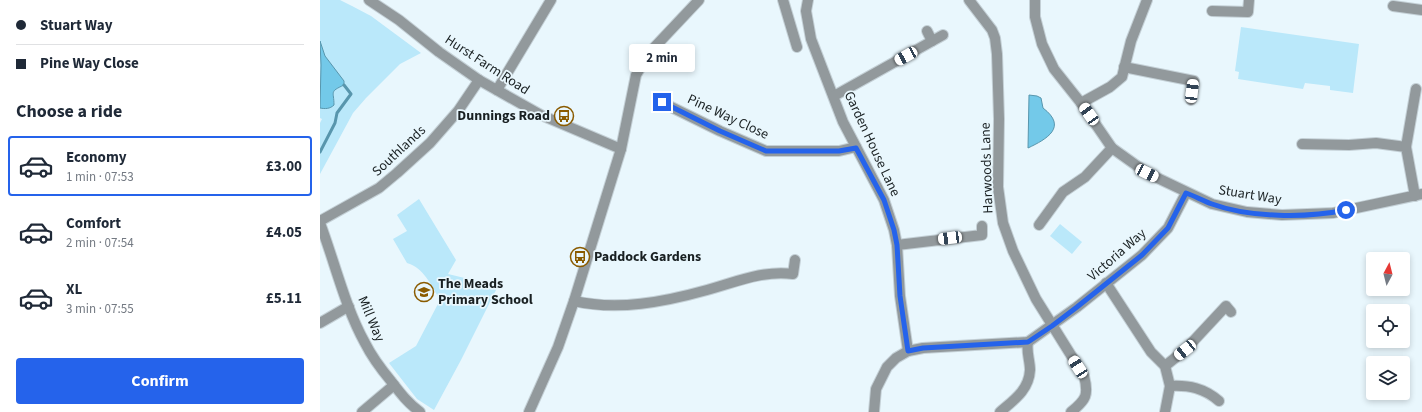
<!DOCTYPE html>
<html lang="en">
<head>
<meta charset="utf-8">
<style>
  body { margin:0; font-family:"Source Sans 3",sans-serif; background:#f2f2f3; color:#1f2937; height:100vh; display:flex; flex-direction:column; font-size:15px; white-space:nowrap }
  * { box-sizing:border-box; margin:0 }
  p { font-size:13px; color:#747a83 }
  .icon { flex:none; width:22px; height:22px; fill:none; stroke:currentColor; stroke-width:2; stroke-linecap:round; stroke-linejoin:round }
  .map { position:relative; flex:1; overflow:hidden }
  .panel { display:flex; flex-direction:column; background:#fff; width:320px }
  .panel>* { flex:none }
  .guide { display:grid; align-content:center; height:88px; padding:0 16px; background:#fff }
  .needle { width:26px; rotate:7deg }
  .buttons { position:absolute; left:1046px; top:252px; display:grid; gap:8px }
  .buttons a { display:grid; place-items:center; width:44px; height:44px; border-radius:4px; background:#fff; box-shadow:0 2px 6px #0003; font-size:20px }
  .end { position:absolute; width:18px; height:18px; margin:-9px; border:5px solid #2563eb; background:#fff; box-shadow:0 0 0 2px #fff }
  .from { border-radius:50% }
  .bubble { position:absolute; height:28px; border-radius:4px; background:#fff; box-shadow:0 2px 6px #0003; font-size:13px; font-weight:700; line-height:28px; text-align:center }
  .car { position:absolute; width:12px; height:24px; margin:-12px -6px; border-radius:5px; box-shadow:0 0 3px 1px #0007; background:linear-gradient(#fff 24%,#345 0 40%,#fff 0 76%,#345 0 86%,#fff 0) }
  .guide b { display:flex; align-items:center; gap:14px; height:38px; font-size:15px }
  .guide b+b { border-top:1px solid #e0e1e3 }
  .guide i { width:10px; height:10px; background:#1f2937 }
  ul { padding:0; list-style:none }
  li { display:flex; align-items:center; gap:12px; height:60px; margin:0 8px 6px; padding:0 8px; border:2px solid transparent; border-radius:4px }
  li div { flex:1 }
  li b { display:block; font-size:15px }
  li em { font-style:normal; font-weight:700 }
  li.on { border-color:#2563eb }
  li>.icon { width:36px; height:36px; stroke-width:1.5 }
  h2 { padding:0 16px; font-size:18px; line-height:48px }
  .cta { display:flex; gap:8px; margin-top:auto; padding:8px 16px }
  .cta a { flex:1; height:46px; border-radius:4px; background:#2563eb; color:#fff; font-size:16px; font-weight:700; line-height:46px; text-align:center }
  main { display:flex; flex:1; min-height:0 }
  .map>svg:first-child { display:block }
  .green { fill:#bae8fa }
  .water { fill:#73c9e9; stroke:#5896ad }
  .lines { fill:none; stroke-linecap:round; stroke-linejoin:round }
  .stream { stroke:#5896ad; stroke-width:3 }
  .minor-casing { stroke:#c4d0d6; stroke-width:12 }
  .minor { stroke:#92999c; stroke-width:10 }
  .route { stroke:#2563eb; stroke-width:5 }
  .labels { text-anchor:middle; dominant-baseline:central; stroke-width:3.5; stroke-linejoin:round; paint-order:stroke }
  .street-label { font-size:14px; fill:#192022; stroke:#e9f7fd }
  .poi-label { font-size:14px; font-weight:bold; fill:#192022; stroke:#e9f7fd; text-anchor:start }
</style>
</head>
<body>
<main>
<section class="panel">
<div class="guide">
<b><i class="from"></i>Stuart Way</b>
<b><i></i>Pine Way Close</b>
</div>
<h2>Choose a ride</h2>
<ul>
<li class="on"><svg class="icon" aria-label="car" viewBox="0 0 24 24"><path d="M5 17H2v-5l4-1 3-4h7l3 4 3 1v5h-3M9 17h6M6 11h13"/><circle cx="7" cy="17" r="2"/><circle cx="17" cy="17" r="2"/></svg><div><b>Economy</b><p>1 min · 07:53</p></div><em>£3.00</em></li>
<li><svg class="icon" aria-label="car" viewBox="0 0 24 24"><path d="M5 17H2v-5l4-1 3-4h7l3 4 3 1v5h-3M9 17h6M6 11h13"/><circle cx="7" cy="17" r="2"/><circle cx="17" cy="17" r="2"/></svg><div><b>Comfort</b><p>2 min · 07:54</p></div><em>£4.05</em></li>
<li><svg class="icon" aria-label="car" viewBox="0 0 24 24"><path d="M5 17H2v-5l4-1 3-4h7l3 4 3 1v5h-3M9 17h6M6 11h13"/><circle cx="7" cy="17" r="2"/><circle cx="17" cy="17" r="2"/></svg><div><b>XL</b><p>3 min · 07:55</p></div><em>£5.11</em></li>
</ul>
<div class="cta"><a>Confirm</a></div>
</section>
<div class="map">
<svg width="1102" height="412" viewBox="0 0 1102 412">
  <rect width="100%" height="100%" fill="#e9f7fd"/>
  <!-- green -->
  <g class="green">
    <path d="M 0,0 L 20,0 L 32,6 L 51,16 L 101,53 L 80,64 L 46,98 L 33,113 L 0,174 L 0,123 L 2,119 L 0,118 Z"/>
    <path d="M 921,27 L 1039,44 L 1033,93 L 1010,90 L 1010,86 L 985,83 L 983,89 L 918,79 L 919,72 L 915,71 Z"/>
    <path d="M 99,199 L 136,260 L 128,274 L 178,286 L 141,360 L 114,410 L 97,399 L 69,363 L 96,346 L 120,300 C 112,286 103,267 87,263 L 73,239 L 87,231 L 77,215 Z"/>
    <path d="M 740,224 L 762,242 L 752,254 L 730,236 Z"/>
  </g>
  <!-- water -->
  <g class="water">
    <path d="M 0,41 L 5,56 L 24,81 L 24,85 C 9,92 14,91 14,105 C 10,109 5,109 0,108 L 1,65 Z"/>
    <path d="M 709,95 L 717,96 L 721,98 L 723,108 C 748,127 727,139 708,148 Z"/>
  </g>
  <g class="lines">
    <!-- stream -->
    <path class="stream" d="M 0,152 L 15,123 L 17,113 L 31,94 L 24,85"/>
    <defs>
      <g id="minor">
        <path d="M 49,0 L 79,20 L 119,52 L 159,80 L 221,115 L 301,149"/>
        <path d="M 463,0 L 477,47"/>
        <path d="M 488,0 L 486,11 L 491,39 L 523,122 L 564,200 L 574,230 L 577,245 L 580,296 L 588,351"/>
        <path d="M 649,0 L 672,30 L 675,38 L 677,54 L 679,119 L 678,187 L 683,223 L 693,251 L 716,299 L 764,376 C 769,395 766,400 751,412"/>
        <path d="M 715,0 L 715,17 L 722,44 L 734,69 L 761,103 L 792,148 L 827,173 L 892,204 L 927,212 L 962,215 L 1013,213 L 1102,194"/>
        <path d="M 1073,6 L 1102,10"/>
        <path d="M 892,11 L 928,12 L 929,0"/>
        <path d="M 607,31 L 612,41"/>
        <path d="M 804,67 L 874,81 L 871,100"/>
        <path d="M 177,90 L 231,0"/>
        <path d="M 514,96 L 623,35"/>
        <path d="M 337,100 L 400,131 L 446,151 L 519,151 L 536,147"/>
        <path d="M 761,103 L 790,87 L 802,77 L 811,41 L 827,0"/>
        <path d="M 982,144 L 1029,145 L 1056,143 L 1086,147 L 1095,196"/>
        <path d="M 1086,147 L 1096,89"/>
        <path d="M 0,221 L 59,188 L 77,173 L 110,143 L 138,111 L 159,80"/>
        <path d="M 0,223 C 15,263 25,307 45,343 C 52,357 61,369 71,381 C 81,394 87,402 100,412"/>
        <path d="M 719,225 L 743,192 L 765,177 L 792,148"/>
        <path d="M 577,245 L 662,235 L 662,226"/>
        <path d="M 786,283 L 831,352 L 845,366 L 850,386 L 845,412"/>
        <path d="M 254,301 C 298,311 344,302 387,290 C 416,282 443,270 473,274 L 475,260"/>
        <path d="M 0,323 L 24,309 L 29,307"/>
        <path d="M 845,366 L 865,350 L 906,306 L 911,312"/>
        <path d="M 850,386 C 869,385 884,388 899,401"/>
        <path d="M 42,412 L 74,385"/>
        <path d="M 209,412 L 238,347 L 254,301 L 301,149 L 316,75 L 329,53 L 379,0"/>
        <path d="M 554,412 L 556,389 L 567,367 L 576,358 L 588,351 L 603,348 L 708,342 L 757,307 L 822,255 L 848,228 L 866,193"/>
        <path d="M 680,412 C 694,400 709,390 710,370 C 710,360 706,352 708,342"/>
      </g>
    </defs>
    <!-- minor casing -->
    <use href="#minor" class="minor-casing"/>
    <!-- minor -->
    <use href="#minor" class="minor"/>
  </g>
  <g class="lines">
    <!-- route -->
    <path class="route" d="M 342,102 L 400,131 L 446,151 L 519,151 L 536,148 L 564,200 L 574,230 L 577,245 L 580,296 L 588,351 L 603,348 L 708,342 L 732,326 L 757,307 L 822,255 L 848,228 L 866,193 C 875,196 883,201 892,204 C 930,218 987,218 1026,210"/>
  </g>
  <!-- icons -->
  <defs>
    <symbol id="bus-ring" viewBox="-11 -11 22 22"><circle r="9.5" fill="#e9f7fd" stroke="#8a5b00" stroke-width="1.5"/><path d="M-5-6H5V4H4V6H2V4H-2V6H-4V4H-5ZM-3.5-4V0h7V-4ZM-3.5 1.2v1.5H-2V1.2ZM2 1.2v1.5H3.5V1.2Z" fill="#8a5b00"/></symbol>
    <symbol id="school-ring" viewBox="-11 -11 22 22"><circle r="9.5" fill="#e9f7fd" stroke="#8a5b00" stroke-width="1.5"/><path d="M0-5L7-2L0 1L-7-2ZM-4 1L0 2.5L4 1V4Q0 6-4 4Z" fill="#8a5b00"/></symbol>
  </defs>
  <g fill-rule="evenodd">
    <use href="#bus-ring" x="233" y="105" width="22" height="22"/>
    <use href="#bus-ring" x="249" y="246" width="22" height="22"/>
    <use href="#school-ring" x="93" y="281" width="22" height="22"/>
  </g>
  <g class="labels">
    <!-- street labels -->
    <g class="street-label">
      <text transform="translate(167 65) rotate(33)">Hurst Farm Road</text>
      <text transform="translate(408 117) rotate(25)">Pine Way Close</text>
      <text transform="translate(552 144) rotate(65)">Garden House Lane</text>
      <text transform="translate(79 151) rotate(-43)">Southlands</text>
      <text transform="translate(667 168) rotate(-92)">Harwoods Lane</text>
      <text transform="translate(930 195) rotate(9)">Stuart Way</text>
      <text transform="translate(797 255) rotate(-41)">Victoria Way</text>
      <text transform="translate(51 319) rotate(67)">Mill Way</text>
    </g>
    <!-- poi labels -->
    <g class="poi-label">
      <text x="230" y="116" text-anchor="end">Dunnings Road</text>
      <text x="274" y="257">Paddock Gardens</text>
      <text x="118" y="284">The Meads<tspan x="118" dy="16">Primary School</tspan></text>
    </g>
  </g>
</svg>
<div class="buttons">
<a><svg class="needle" viewBox="-14 -14 28 28"><path d="M0-13l5 13h-10z" fill="#e53935"/><path d="M0 13l5-13h-10z" fill="#747a83"/></svg></a>
<a><svg class="icon" aria-label="locate" viewBox="0 0 24 24"><circle cx="12" cy="12" r="6"/><path d="M12 2v4M12 18v4M2 12h4M18 12h4"/></svg></a>
<a><svg class="icon" aria-label="layers" viewBox="0 0 24 24"><path d="M12 4l9 5-9 5-9-5zM3 14l9 5 9-5"/></svg></a>
</div>
<i class="end from" style="left:1026px;top:210px"></i>
<i class="end" style="left:342px;top:102px"></i>
<div class="bubble" style="left:309px;top:44px;width:66px">2 min</div>
<i class="car" style="left:586px;top:56px;rotate:241deg"></i>
<i class="car" style="left:872px;top:91px;rotate:7deg"></i>
<i class="car" style="left:769px;top:114px;rotate:325deg"></i>
<i class="car" style="left:827px;top:173px;rotate:116deg"></i>
<i class="car" style="left:630px;top:238px;rotate:263deg"></i>
<i class="car" style="left:865px;top:350px;rotate:231deg"></i>
<i class="car" style="left:758px;top:367px;rotate:327deg"></i>
</div>
</main>
</body>
</html>
